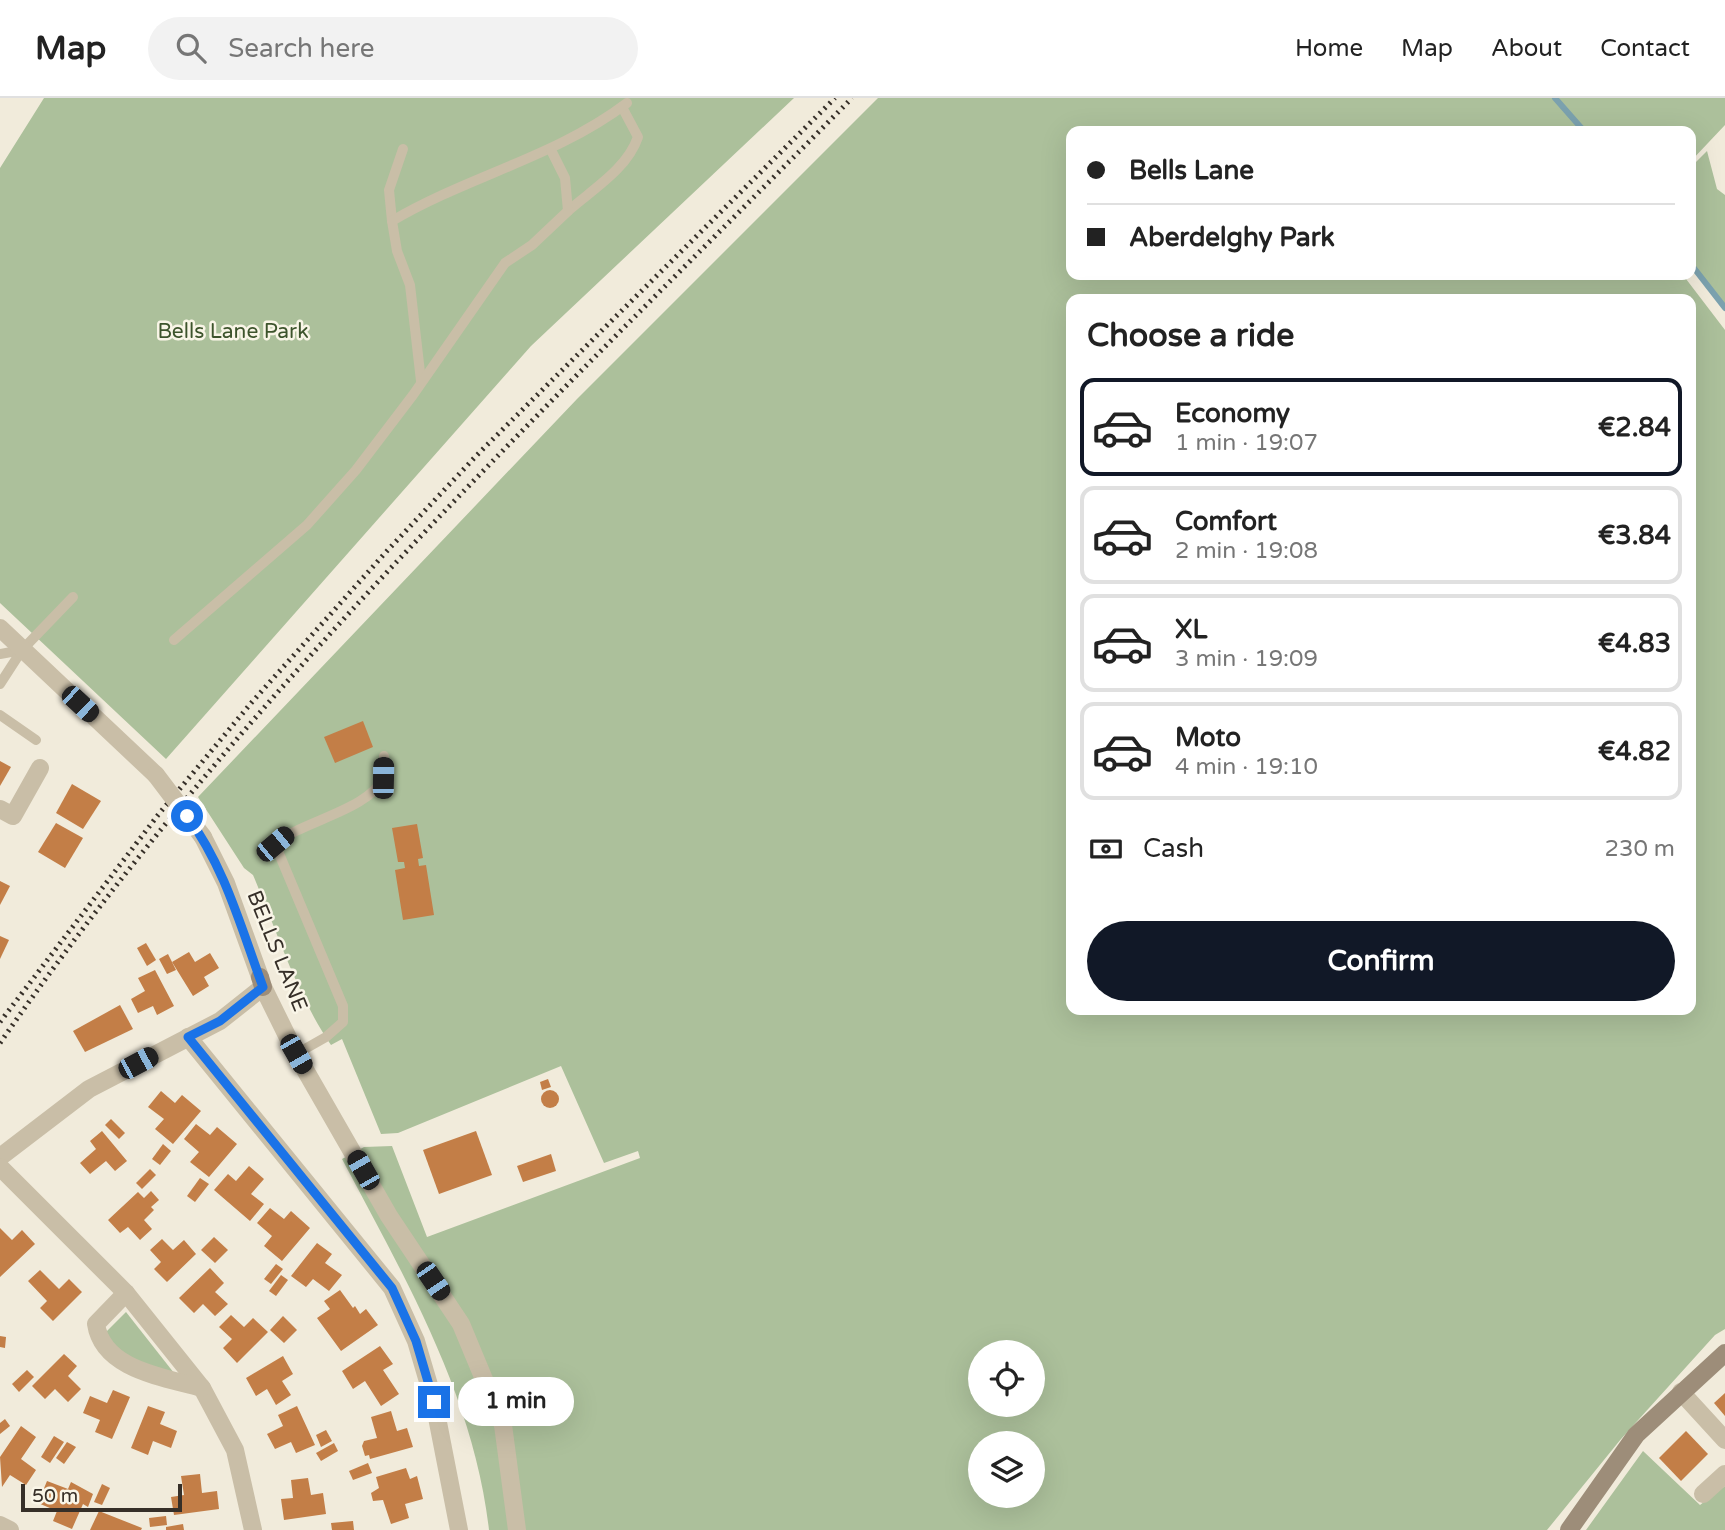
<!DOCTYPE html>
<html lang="en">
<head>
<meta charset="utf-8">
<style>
  body { margin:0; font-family:"Varela Round",sans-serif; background:#f2f2f2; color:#222; height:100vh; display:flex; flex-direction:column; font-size:26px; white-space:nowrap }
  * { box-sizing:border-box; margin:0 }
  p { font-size:23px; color:#767676 }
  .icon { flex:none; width:38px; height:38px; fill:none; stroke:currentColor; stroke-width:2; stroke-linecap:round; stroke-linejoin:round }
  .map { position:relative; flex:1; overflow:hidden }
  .sheet { position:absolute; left:1066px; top:196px; width:630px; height:721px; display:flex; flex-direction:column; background:#fff; border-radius:14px; box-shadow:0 7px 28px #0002 }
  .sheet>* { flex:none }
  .banner { position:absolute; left:1066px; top:28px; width:630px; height:154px; border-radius:14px; box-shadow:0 7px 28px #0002; display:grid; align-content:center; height:154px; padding:0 21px; background:#fff }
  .buttons { position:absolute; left:968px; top:1242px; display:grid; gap:14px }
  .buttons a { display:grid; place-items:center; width:77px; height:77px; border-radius:50%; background:#fff; box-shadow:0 7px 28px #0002; font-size:35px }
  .scale { position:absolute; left:21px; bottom:18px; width:161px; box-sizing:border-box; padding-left:7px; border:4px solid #362f28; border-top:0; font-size:19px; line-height:24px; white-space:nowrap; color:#362f28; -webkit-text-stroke:5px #f9f5e7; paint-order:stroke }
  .end { position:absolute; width:32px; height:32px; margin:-16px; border:9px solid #1a73e8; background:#fff; box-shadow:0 0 0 4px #fff }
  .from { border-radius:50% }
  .bubble { position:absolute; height:49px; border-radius:24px; background:#fff; box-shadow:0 7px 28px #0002; font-size:23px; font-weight:700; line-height:49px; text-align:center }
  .car { position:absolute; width:21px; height:42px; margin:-21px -10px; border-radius:9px; box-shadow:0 0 5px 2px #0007; background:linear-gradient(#222 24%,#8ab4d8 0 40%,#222 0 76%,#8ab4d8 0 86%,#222 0) }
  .banner b { display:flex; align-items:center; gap:24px; height:66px; font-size:26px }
  .banner b+b { border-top:2px solid #e0e0e0 }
  .banner i { width:18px; height:18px; background:#222 }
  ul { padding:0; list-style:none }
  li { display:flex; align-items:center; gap:21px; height:98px; margin:0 14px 10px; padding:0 7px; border:4px solid #e0e0e0; border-radius:14px }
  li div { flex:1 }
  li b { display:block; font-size:26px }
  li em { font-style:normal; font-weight:700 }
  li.selected { border-color:#111827 }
  li>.icon { width:63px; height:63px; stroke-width:1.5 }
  h2 { padding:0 21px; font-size:32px; line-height:84px }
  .pay { display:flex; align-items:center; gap:18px; height:77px; padding:0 21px; font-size:26px }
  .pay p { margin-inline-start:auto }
  .action { display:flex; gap:14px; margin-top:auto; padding:14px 21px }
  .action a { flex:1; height:80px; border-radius:42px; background:#111827; color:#fff; font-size:28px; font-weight:700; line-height:80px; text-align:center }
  header { display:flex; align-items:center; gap:42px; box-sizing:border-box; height:98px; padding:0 35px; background:#fff; border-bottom:2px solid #e0e0e0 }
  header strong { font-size:33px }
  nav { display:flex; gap:38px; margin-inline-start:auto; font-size:24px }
  .search { width:490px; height:63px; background:#f2f2f2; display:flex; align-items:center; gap:18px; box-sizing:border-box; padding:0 24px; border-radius:38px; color:#767676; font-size:26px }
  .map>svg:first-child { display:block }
  .green { fill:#acc09b; fill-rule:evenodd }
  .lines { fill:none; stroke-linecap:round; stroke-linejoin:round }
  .stream { stroke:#7ba1ae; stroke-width:6 }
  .building { fill:#c37e47 }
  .lane { stroke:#c9bea7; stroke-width:10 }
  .street { stroke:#c9bea7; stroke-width:18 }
  .secondary { stroke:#9d8d79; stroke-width:18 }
  .rail { stroke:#362f28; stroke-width:5; stroke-dasharray:2 5; stroke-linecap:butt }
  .street-bridge { stroke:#c9bea7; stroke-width:18 }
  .route { stroke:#1a73e8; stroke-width:9 }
  .labels { text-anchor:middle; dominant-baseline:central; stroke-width:5; stroke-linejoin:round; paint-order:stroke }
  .park-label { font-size:21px; fill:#3d542c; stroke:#f9f5e7 }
  .street-label { font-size:21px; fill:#362f28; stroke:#f9f5e7 }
</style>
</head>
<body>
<header>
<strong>Map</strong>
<div class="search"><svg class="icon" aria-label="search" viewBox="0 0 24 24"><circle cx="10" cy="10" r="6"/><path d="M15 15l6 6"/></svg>Search here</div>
<nav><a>Home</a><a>Map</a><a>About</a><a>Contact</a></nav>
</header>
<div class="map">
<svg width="1725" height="1432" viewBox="0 0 1725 1432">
  <rect width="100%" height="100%" fill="#f1ebdb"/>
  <!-- green -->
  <g class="green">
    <path d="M 44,0 L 794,0 L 531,248 L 166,661 L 0,505 L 0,70 Z"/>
    <path d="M 878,0 L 1725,0 L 1725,27 L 1691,63 L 1690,33 L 1071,33 L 1071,177 L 1683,177 L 1725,232 L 1725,1231 L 1715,1237 L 1621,1341 L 1547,1432 L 489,1432 C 474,1298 404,1178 342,1061 L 364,1049 L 392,1048 L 427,1139 L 640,1060 L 638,1053 L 604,1065 L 561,968 L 398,1035 L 381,1036 L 342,941 L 331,947 C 296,896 277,833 253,777 L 244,770 L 198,699 L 577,301 ZM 1071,201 L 1690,201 L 1690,912 L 1071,912 ZM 980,1255 L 1032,1255 L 1032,1307 L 980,1307 ZM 980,1346 L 1032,1346 L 1032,1398 L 980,1398 Z"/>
    <path d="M 1707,53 L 1717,91 L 1725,97 L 1725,209 L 1691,164 L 1691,69 Z"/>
    <path d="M 126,1214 L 174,1275 L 135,1264 L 107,1246 L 106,1234 Z"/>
    <path d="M 1643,1353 L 1700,1407 L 1725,1388 L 1725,1432 L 1586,1432 Z"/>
  </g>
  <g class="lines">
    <!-- stream -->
    <g class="stream">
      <path d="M 1555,0 L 1584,33"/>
      <path d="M 1690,165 L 1725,210"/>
    </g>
  </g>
  <!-- building -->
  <g class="building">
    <path d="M 363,623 L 373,649 L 335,665 L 324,639 Z"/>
    <path d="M 0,663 L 11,669 L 0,688 Z"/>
    <path d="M 72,686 L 101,703 L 83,731 L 56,715 Z"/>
    <path d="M 56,725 L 83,740 L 65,770 L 38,754 Z"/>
    <path d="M 417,726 L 423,760 L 418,761 L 419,768 L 426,767 L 434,817 L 403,822 L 395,772 L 405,770 L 404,764 L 398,764 L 392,730 Z"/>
    <path d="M 0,783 L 10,788 L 0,807 Z"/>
    <path d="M 0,838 L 9,842 L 0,861 Z"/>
    <path d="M 146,845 L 156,862 L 147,868 L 137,850 Z"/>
    <path d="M 189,854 L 195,864 L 210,855 L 219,870 L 204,879 L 209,888 L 193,898 L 172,864 Z"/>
    <path d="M 168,856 L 176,872 L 167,876 L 159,861 Z"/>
    <path d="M 155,872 L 174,908 L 157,917 L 153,908 L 138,915 L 131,901 L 145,893 L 138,880 Z"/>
    <path d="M 120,907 L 133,931 L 85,954 L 73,933 Z"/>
    <path d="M 548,981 L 551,989 L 542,992 L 540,984 Z"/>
    <circle cx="550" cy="1001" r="9"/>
    <path d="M 161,993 L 175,1005 L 182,997 L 201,1013 L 173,1046 L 155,1031 L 164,1021 L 148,1009 Z"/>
    <path d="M 111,1021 L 125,1035 L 119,1041 L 105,1027 Z"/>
    <path d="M 196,1026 L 210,1037 L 217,1029 L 237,1046 L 209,1079 L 190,1064 L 199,1054 L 184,1041 Z"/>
    <path d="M 102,1033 L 127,1063 L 115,1073 L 106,1063 L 90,1076 L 80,1065 L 96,1051 L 90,1043 Z"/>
    <path d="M 476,1033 L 492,1077 L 439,1096 L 423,1052 Z"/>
    <path d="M 163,1046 L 171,1053 L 160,1067 L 152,1061 Z"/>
    <path d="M 551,1056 L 556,1073 L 523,1084 L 517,1068 Z"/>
    <path d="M 249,1068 L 264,1081 L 251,1096 L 264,1106 L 250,1123 L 214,1092 L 228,1076 L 236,1083 Z"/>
    <path d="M 150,1071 L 156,1077 L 142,1091 L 136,1085 Z"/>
    <path d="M 200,1080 L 209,1086 L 195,1104 L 187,1098 Z"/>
    <path d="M 151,1093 L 159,1102 L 151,1109 L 154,1112 L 144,1122 L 152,1131 L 140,1142 L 128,1129 L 120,1135 L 108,1122 L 138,1094 L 144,1100 Z"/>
    <path d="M 270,1110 L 284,1121 L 291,1113 L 310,1130 L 282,1163 L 264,1148 L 272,1138 L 257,1125 Z"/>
    <path d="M 0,1130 L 12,1142 L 22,1132 L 35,1146 L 0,1179 Z"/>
    <path d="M 214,1139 L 228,1152 L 215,1165 L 201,1152 Z"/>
    <path d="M 162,1141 L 173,1152 L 184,1142 L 196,1156 L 167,1184 L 154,1171 L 161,1164 L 150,1152 Z"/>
    <path d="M 317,1145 L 332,1156 L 325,1165 L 342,1177 L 329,1193 L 313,1181 L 306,1189 L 291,1178 Z"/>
    <path d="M 276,1166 L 283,1171 L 271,1186 L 264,1181 Z"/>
    <path d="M 210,1170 L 224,1185 L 215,1194 L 228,1206 L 215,1218 L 203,1206 L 194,1215 L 179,1200 Z"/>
    <path d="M 40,1172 L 59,1191 L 69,1181 L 82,1194 L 53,1223 L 40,1210 L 47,1203 L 28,1183 Z"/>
    <path d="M 281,1177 L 288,1182 L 276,1198 L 269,1193 Z"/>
    <path d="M 340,1192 L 353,1210 L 355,1208 L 360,1216 L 366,1211 L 378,1227 L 341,1253 L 317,1220 L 330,1211 L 324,1203 Z"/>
    <path d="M 231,1217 L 244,1229 L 253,1220 L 268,1234 L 237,1265 L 223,1250 L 232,1241 L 219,1229 Z"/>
    <path d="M 283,1218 L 297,1232 L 284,1245 L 270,1232 Z"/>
    <path d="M 0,1238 L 6,1239 L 5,1250 L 0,1249 Z"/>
    <path d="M 380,1248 L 393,1266 L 383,1272 L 399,1296 L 381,1308 L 365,1283 L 353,1291 L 342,1273 Z"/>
    <path d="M 64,1256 L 77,1268 L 68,1278 L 81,1291 L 68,1304 L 55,1291 L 45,1301 L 32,1288 Z"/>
    <path d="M 283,1258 L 293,1276 L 282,1283 L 291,1297 L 276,1307 L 267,1291 L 256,1298 L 246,1280 Z"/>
    <path d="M 27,1272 L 34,1279 L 19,1294 L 12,1286 Z"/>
    <path d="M 113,1292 L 130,1299 L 112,1341 L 95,1334 L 100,1322 L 83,1315 L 90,1298 L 107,1305 Z"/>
    <path d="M 1725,1295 L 1725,1318 L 1714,1305 Z"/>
    <path d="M 148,1308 L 165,1314 L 160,1326 L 177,1333 L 171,1350 L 153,1343 L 148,1357 L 131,1350 Z"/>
    <path d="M 297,1308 L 315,1347 L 296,1355 L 291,1344 L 275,1351 L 267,1336 L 283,1328 L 278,1317 Z"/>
    <path d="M 391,1313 L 397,1333 L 407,1330 L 413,1349 L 370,1361 L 369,1357 L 365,1358 L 362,1348 L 364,1343 L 377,1340 L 371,1319 Z"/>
    <path d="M 5,1321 L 10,1328 L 0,1336 L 0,1325 Z"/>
    <path d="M 21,1328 L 36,1339 L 21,1361 L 36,1372 L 26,1387 L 10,1377 L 2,1389 L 0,1359 Z"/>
    <path d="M 326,1332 L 332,1343 L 321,1349 L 316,1337 Z"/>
    <path d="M 1686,1333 L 1708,1356 L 1681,1383 L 1659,1360 Z"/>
    <path d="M 54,1338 L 64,1344 L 50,1365 L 41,1359 Z"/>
    <path d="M 67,1344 L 76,1349 L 64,1366 L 56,1360 Z"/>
    <path d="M 334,1345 L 338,1353 L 321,1363 L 316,1355 Z"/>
    <path d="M 368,1365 L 372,1375 L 353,1382 L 349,1373 Z"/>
    <path d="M 406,1370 L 410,1381 L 417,1378 L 423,1401 L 405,1406 L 409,1420 L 391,1426 L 383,1402 L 373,1403 L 371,1395 L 379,1390 L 376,1379 Z"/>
    <path d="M 200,1376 L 202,1395 L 217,1393 L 219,1411 L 174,1417 L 171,1399 L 184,1397 L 181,1378 Z"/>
    <path d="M 308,1380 L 311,1397 L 323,1395 L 326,1416 L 284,1422 L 281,1401 L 293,1400 L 291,1382 Z"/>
    <path d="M 47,1383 L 68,1391 L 71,1384 L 93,1396 L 88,1409 L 83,1406 L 72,1431 L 53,1423 L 57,1413 L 38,1405 Z"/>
    <path d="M 102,1386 L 110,1390 L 102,1407 L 94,1404 Z"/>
    <path d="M 99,1413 L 142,1430 L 141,1432 L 90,1432 Z"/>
    <path d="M 166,1418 L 167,1427 L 150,1429 L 149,1420 Z"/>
    <path d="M 353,1423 L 354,1432 L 332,1432 L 331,1425 Z"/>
    <path d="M 183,1426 L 184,1432 L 166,1432 L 166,1429 Z"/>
  </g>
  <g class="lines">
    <!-- lane -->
    <g class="lane">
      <path d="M 568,113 C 593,91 627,71 638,39 L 622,9"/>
      <path d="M 392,123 L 389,92 L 403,51"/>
      <path d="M 421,283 L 410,187 L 397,153 L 392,123 C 468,78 556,59 627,5"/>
      <path d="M 174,542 L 307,427 L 356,372 L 413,297 L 505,165 L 532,147 L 568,113 L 565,80 L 551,52"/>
      <path d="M 0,556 L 22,552"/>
      <path d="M 0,586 L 22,552 L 73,499"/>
      <path d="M 0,617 L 36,642"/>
      <path d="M 296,956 L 326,939 L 343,924 L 343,908 L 275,746 C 302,723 369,712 383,680 C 385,674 384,664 384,658"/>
    </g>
    <!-- street -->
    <g class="street">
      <path d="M 0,530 L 156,677"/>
      <path d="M 0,711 L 13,718 L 40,670"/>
      <path d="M 203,739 L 226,785 L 260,879"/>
      <path d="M 188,939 L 392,1190 L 416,1243 L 434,1304 L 459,1432"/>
      <path d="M 0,1059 L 89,991 L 220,923 L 263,889 L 296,956 L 389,1118 L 461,1226 L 503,1327 L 517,1432"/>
      <path d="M 0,1069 L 126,1195 L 202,1290 L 235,1352 L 253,1432"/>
      <path d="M 126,1195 L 96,1226 C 103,1272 164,1279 202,1290"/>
      <path d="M 1681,1294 L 1725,1342"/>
      <path d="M 1703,1396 L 1725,1376"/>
      <path d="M 0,1427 L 10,1432"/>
    </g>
    <!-- secondary -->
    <g class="secondary">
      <path d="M 260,879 L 263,889"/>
      <path d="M 1569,1432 L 1636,1337 L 1725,1255"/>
    </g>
    <!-- rail -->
    <g class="rail">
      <path d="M 0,924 L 158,717 L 252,604 L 386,454 L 477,357 L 835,0"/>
      <path d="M 0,945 C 242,595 555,302 852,0"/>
    </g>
    <!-- street-bridge -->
    <path class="street-bridge" d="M 156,677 L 203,739"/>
  </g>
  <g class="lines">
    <!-- route -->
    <path class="route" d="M 187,718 C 225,769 241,830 263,889 L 220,923 L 188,939 L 392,1190 L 416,1243 L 434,1304"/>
  </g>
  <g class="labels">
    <!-- park labels -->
    <g class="park-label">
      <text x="233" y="233">Bells Lane Park</text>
    </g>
    <!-- street labels -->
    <g class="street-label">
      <text transform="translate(277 853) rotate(68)">BELLS LANE</text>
    </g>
  </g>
</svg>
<div class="buttons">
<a><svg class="icon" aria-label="locate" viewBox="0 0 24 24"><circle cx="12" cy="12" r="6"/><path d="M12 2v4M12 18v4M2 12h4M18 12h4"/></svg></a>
<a><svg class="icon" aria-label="layers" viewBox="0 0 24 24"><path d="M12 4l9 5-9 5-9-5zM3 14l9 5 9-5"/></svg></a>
</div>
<div class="scale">50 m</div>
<i class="end from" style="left:187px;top:718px"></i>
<i class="end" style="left:434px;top:1304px"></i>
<div class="bubble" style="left:458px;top:1279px;width:116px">1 min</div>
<i class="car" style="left:80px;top:606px;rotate:133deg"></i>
<i class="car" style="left:383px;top:680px;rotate:1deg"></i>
<i class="car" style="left:275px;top:746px;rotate:50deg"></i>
<i class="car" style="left:296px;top:956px;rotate:150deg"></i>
<i class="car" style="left:138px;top:965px;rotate:62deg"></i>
<i class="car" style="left:363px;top:1072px;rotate:330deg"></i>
<i class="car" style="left:433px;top:1183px;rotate:146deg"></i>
<div class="banner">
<b><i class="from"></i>Bells Lane</b>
<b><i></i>Aberdelghy Park</b>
</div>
<section class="sheet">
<h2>Choose a ride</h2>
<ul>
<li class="selected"><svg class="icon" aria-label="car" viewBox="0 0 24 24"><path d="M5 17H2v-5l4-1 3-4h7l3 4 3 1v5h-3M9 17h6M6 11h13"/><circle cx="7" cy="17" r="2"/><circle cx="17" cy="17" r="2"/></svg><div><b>Economy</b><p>1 min · 19:07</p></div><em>€2.84</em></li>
<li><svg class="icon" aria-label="car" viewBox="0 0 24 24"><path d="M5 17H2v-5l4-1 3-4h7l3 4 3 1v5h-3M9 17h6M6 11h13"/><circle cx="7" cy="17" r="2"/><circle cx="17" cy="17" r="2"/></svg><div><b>Comfort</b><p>2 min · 19:08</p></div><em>€3.84</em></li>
<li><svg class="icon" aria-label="car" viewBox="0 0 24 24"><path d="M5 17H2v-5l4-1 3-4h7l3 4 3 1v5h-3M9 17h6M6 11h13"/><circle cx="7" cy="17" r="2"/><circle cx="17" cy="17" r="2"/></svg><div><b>XL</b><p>3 min · 19:09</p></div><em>€4.83</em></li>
<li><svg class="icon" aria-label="car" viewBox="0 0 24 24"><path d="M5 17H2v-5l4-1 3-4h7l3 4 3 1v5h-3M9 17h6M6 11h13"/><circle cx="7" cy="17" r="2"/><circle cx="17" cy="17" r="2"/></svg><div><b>Moto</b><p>4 min · 19:10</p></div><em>€4.82</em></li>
</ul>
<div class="pay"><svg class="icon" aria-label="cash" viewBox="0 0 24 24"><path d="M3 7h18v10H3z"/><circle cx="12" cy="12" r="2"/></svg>Cash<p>230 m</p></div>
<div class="action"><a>Confirm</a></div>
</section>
</div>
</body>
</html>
